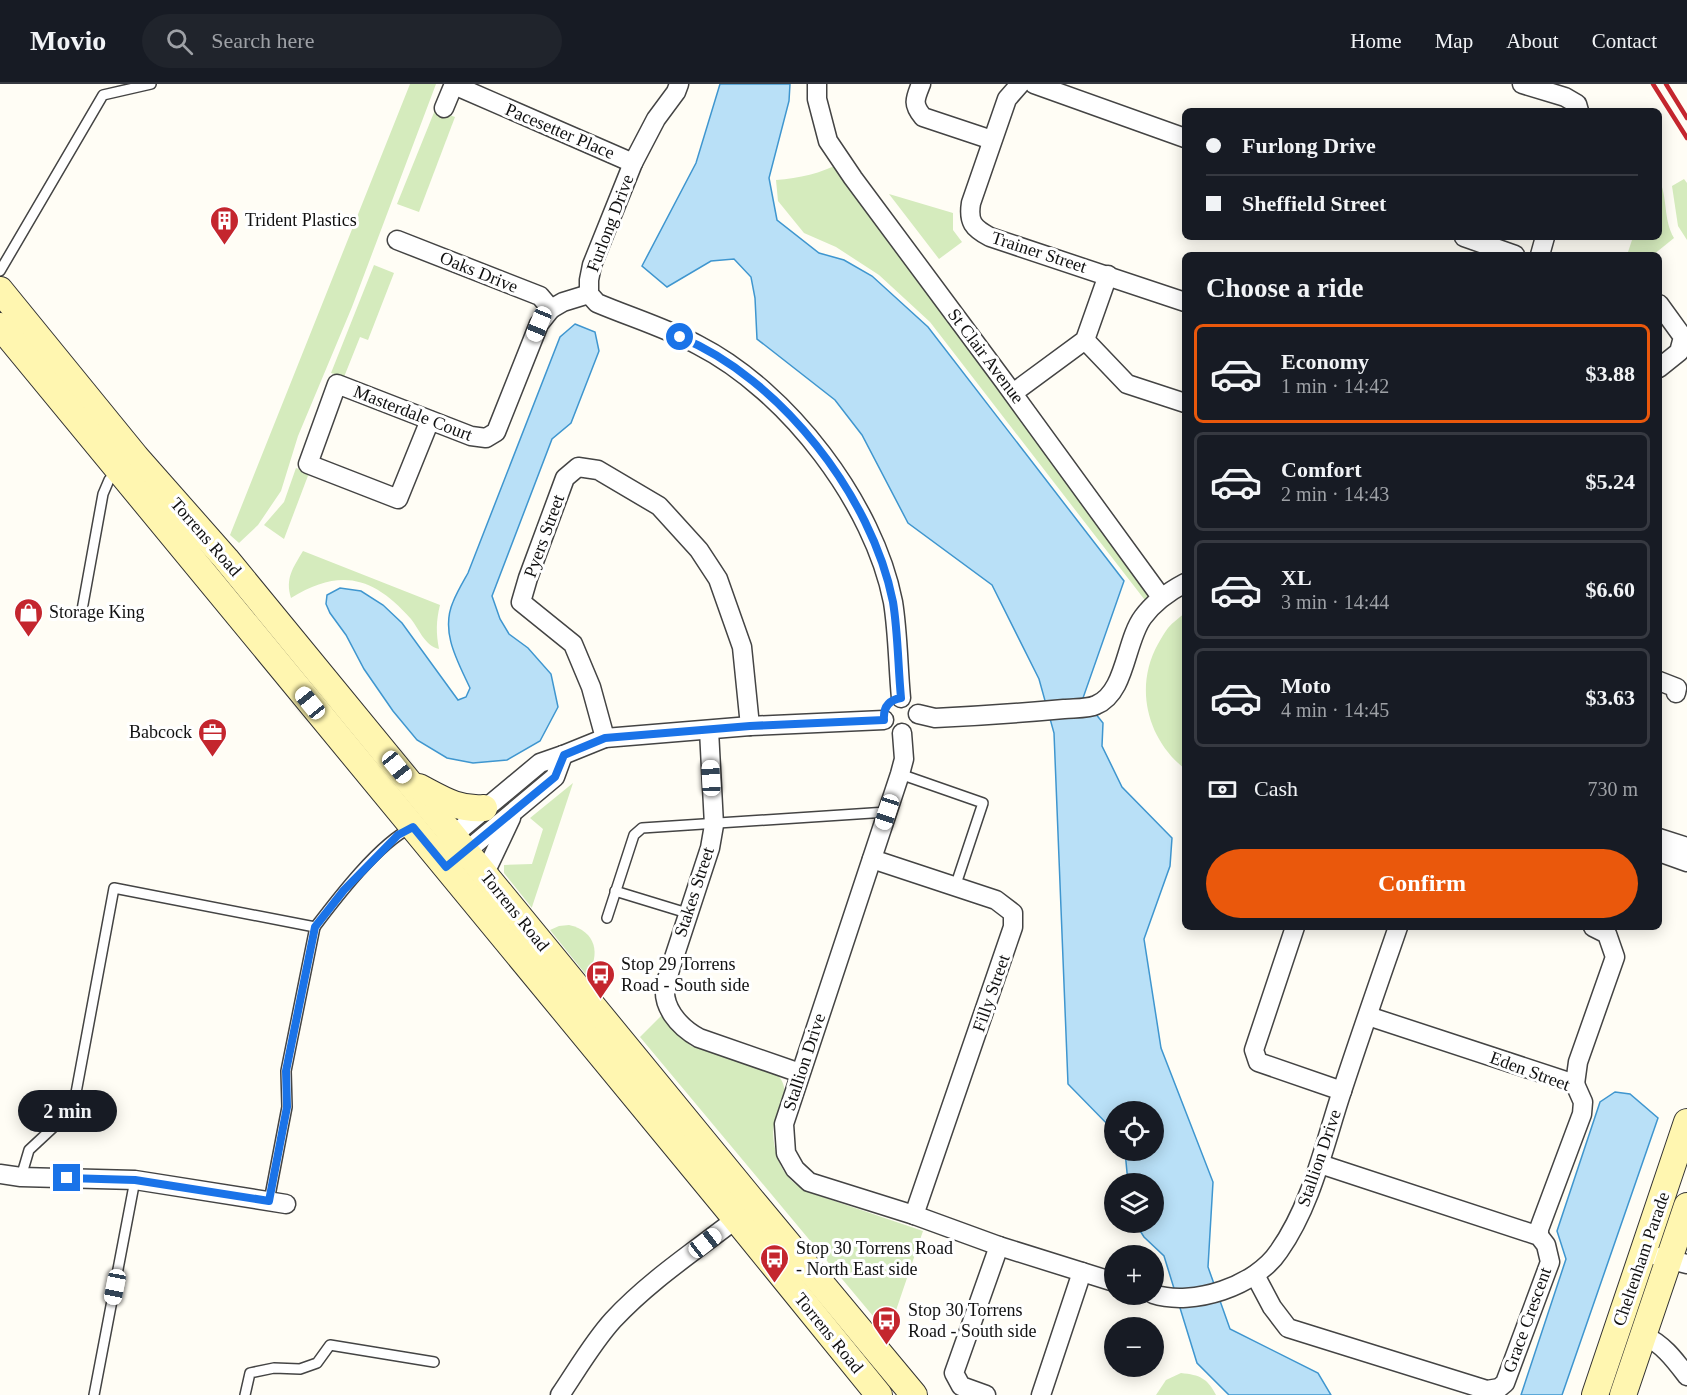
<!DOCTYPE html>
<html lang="en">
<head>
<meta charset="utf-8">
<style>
  body { margin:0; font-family:"Times New Roman",serif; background:#20242c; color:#f1f3f6; height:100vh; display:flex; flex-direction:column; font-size:22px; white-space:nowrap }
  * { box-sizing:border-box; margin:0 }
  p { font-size:20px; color:#9ea1a6 }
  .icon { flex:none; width:33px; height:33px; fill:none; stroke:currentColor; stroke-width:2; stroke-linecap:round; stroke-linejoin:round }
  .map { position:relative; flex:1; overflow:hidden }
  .side { position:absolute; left:1182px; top:168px; width:480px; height:678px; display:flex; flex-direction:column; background:#171b24; border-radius:9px; box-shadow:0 3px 15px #0003 }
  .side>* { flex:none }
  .top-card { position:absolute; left:1182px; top:24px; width:480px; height:132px; border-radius:9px; box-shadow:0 3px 15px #0003; display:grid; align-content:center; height:132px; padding:0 24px; background:#171b24 }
  .fabs { position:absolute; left:1104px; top:1017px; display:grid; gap:12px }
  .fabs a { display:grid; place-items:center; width:60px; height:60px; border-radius:50%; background:#171b24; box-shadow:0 3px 15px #0003; font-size:30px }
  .end { position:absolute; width:27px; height:27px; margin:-14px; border:8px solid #1a73e8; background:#fff; box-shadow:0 0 0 3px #fff }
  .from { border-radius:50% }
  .bubble { position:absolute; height:42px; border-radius:21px; background:#171b24; box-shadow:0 3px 15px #0003; font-size:20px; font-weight:700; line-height:42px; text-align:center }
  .car { position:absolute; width:18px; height:36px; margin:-18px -9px; border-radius:8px; box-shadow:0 0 4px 2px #0007; background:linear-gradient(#fff 24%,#345 0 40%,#fff 0 76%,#345 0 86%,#fff 0) }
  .top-card b { display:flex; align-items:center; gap:21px; height:57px; font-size:22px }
  .top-card b+b { border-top:2px solid #363941 }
  .top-card i { width:15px; height:15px; background:#f1f3f6 }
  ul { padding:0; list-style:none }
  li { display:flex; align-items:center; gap:18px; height:99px; margin:0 12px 9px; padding:0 12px; border:3px solid #363941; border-radius:9px }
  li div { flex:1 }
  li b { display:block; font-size:22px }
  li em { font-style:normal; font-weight:700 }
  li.current { border-color:#ea580c }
  li>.icon { width:54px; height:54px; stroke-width:1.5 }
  h2 { padding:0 24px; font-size:27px; line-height:72px }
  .pay { display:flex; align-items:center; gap:15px; height:66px; padding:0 24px; font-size:22px }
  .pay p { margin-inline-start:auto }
  .primary-button { display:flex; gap:12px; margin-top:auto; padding:12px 24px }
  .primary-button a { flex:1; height:69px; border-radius:36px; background:#ea580c; color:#fff; font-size:24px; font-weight:700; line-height:69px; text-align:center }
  header { display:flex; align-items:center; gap:36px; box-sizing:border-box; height:84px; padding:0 30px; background:#171b24; border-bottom:2px solid #363941 }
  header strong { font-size:28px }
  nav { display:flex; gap:33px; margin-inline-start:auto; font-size:21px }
  .search { width:420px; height:54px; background:#20242c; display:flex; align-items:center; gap:15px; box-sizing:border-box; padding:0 21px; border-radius:33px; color:#9ea1a6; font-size:22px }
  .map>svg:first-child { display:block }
  .green { fill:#d5ebbd }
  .water { fill:#b9e0f7; stroke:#3f96cf; stroke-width:1.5 }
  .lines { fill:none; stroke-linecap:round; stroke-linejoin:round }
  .service-casing { stroke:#444; stroke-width:12 }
  .minor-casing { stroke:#444; stroke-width:21 }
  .secondary-casing { stroke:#333; stroke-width:28 }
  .service { stroke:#fff; stroke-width:9 }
  .minor { stroke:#fff; stroke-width:18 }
  .secondary { stroke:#fff6b0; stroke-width:26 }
  .rail { stroke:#c4262e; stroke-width:4.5 }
  .route { stroke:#1a73e8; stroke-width:8 }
  .labels { text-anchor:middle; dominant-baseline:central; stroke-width:6; stroke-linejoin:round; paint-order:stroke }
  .street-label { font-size:18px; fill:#111; stroke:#fff }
  .poi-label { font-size:18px; fill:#111; stroke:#fff; text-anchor:start }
</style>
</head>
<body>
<header>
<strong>Movio</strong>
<div class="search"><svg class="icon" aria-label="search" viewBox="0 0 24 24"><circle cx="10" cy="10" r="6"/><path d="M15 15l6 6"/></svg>Search here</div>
<nav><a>Home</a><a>Map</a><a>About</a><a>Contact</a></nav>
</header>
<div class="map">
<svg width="1687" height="1311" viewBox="0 0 1687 1311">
  <rect width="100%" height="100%" fill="#fffdf5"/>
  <!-- green -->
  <g class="green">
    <path d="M 410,0 L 436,0 L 352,223 L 298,352 L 281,407 L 258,441 L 239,459 L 230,451 Z"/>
    <path d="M 435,26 L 455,33 L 419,128 L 397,120 Z"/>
    <path d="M 842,78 L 1161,513 L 1151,524 L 930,238 L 879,191 L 836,163 L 804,149 L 778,117 L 776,96 C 800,94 820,90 842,78 Z"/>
    <path d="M 1659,95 C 1668,114 1663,135 1674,154 L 1653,171 L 1627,171 L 1633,153 L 1659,153 Z"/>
    <path d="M 1684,95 L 1687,99 L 1687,156 L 1678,142 L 1672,102 Z"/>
    <path d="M 889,110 L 953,129 L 953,146 L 962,158 L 939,175 Z"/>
    <path d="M 374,181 L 394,189 L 368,256 L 360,253 L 344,293 L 331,289 Z"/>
    <path d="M 296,384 L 309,389 L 284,455 L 264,441 L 284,418 Z"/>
    <path d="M 303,467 L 440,521 C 436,537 436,549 439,565 C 425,562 419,545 411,535 C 373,492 340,484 291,514 C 285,494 293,484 303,467 Z"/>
    <path d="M 1185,529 L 1185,685 C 1147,655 1134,603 1158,560 C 1161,555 1164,549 1168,544 C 1173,538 1179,534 1185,529 Z"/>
    <path d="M 573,699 L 532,823 L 532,824 L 504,789 L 504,781 L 532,780 L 543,745 L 530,734 Z"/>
    <path d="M 569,841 C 596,847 601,870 587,892 L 550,846 L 559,842 Z"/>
    <path d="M 661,932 L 691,962 L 776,989 C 794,1008 778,1020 774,1041 C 771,1055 777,1079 786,1090 C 791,1098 800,1103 808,1108 L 923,1147 L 888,1250 L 640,953 Z"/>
    <path d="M 1181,1289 C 1200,1291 1207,1294 1216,1311 L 1156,1311 L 1166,1296 Z"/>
  </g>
  <!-- water -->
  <g class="water">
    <path d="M 720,0 L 790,0 L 789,17 L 769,94 L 777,136 L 819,169 L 844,176 L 872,192 L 928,243 L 1124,497 L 1083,614 L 1103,639 L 1102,662 L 1122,703 L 1172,754 L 1170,782 L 1144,855 L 1161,964 L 1213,1098 L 1208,1183 L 1230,1245 L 1318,1289 L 1331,1311 L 1229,1311 L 1197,1279 L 1164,1172 L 1144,1153 L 1135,1139 L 1154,1138 L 1154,1100 L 1128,1099 L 1125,1067 L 1154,1066 L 1154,1028 L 1114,1028 L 1114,1047 L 1068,1000 L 1054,649 L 1039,595 L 992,501 L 908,439 L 862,351 L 835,316 L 757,255 L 755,214 L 751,193 L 734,175 L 711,177 L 667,203 L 642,182 L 696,79 Z"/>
    <path d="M 575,240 L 595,248 L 599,267 L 571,339 L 552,355 L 492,512 L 500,535 L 509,550 L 528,564 L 551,590 L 558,623 L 540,657 L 507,676 L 473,679 L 447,674 L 417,656 L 393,627 L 364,585 L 346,551 L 330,529 L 326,520 L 327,511 L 340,504 L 361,507 L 383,521 L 402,539 L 458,616 L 466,613 L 470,604 C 458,578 440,548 453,518 C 457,508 463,498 468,489 L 560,253 Z"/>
    <path d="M 1615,1008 L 1630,1010 L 1658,1034 L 1562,1311 L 1521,1311 L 1566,1175 L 1557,1147 L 1600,1018 Z"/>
  </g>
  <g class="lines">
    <defs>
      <g id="service">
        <path d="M 0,187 L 103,11 L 151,0"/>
        <path d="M 82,526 L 103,410 L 109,396 L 117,388"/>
        <path d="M 900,690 L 983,719 L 955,803"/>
        <path d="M 615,807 L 687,829"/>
        <path d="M 607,834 L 634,751 L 642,744 L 887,728"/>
        <path d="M 21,1093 L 29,1066 L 73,1025 L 114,804 L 315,843 C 337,814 379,759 411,744"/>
        <path d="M 269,1117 L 287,1023 L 286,987 L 315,843"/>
        <path d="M 94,1311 L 135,1096"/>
        <path d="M 245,1311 L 250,1289 L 274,1284 L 300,1285 L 317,1279 L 330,1261 L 434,1278"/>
      </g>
      <g id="minor">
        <path d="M 679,0 L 676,8 L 656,35 L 633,79 L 592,181 L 589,196 L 589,210 L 597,219 C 630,233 666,244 698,261 C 788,307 874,420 893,518 C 898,549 898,582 901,614"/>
        <path d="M 817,0 L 817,15 L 828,57 L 853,94 L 1003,296 L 1161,513"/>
        <path d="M 921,0 C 915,15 912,20 923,33 L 992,56"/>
        <path d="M 1020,0 L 1007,15 L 971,119 C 968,138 973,144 990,153 L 1185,218"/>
        <path d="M 1034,0 L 1185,54"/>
        <path d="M 1522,0 L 1565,13 L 1577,20 L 1579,27"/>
        <path d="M 454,1 L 633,79"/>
        <path d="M 444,24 L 454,0"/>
        <path d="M 1464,153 L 1515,171"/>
        <path d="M 397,156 L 540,212 L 551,225 L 563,218 L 589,210"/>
        <path d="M 1540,171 L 1545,153"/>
        <path d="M 1659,220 L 1683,253 L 1679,268 L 1659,284"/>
        <path d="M 1085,256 L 1127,300 L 1185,319"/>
        <path d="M 1013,309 L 1085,256 L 1108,191"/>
        <path d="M 430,336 L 398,415 L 308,380 L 337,300 L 471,352 L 486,354 L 496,348 L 539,240 L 551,225"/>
        <path d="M 1659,597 L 1677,604 L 1676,609"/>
        <path d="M 918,630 L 935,634 C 978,632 1021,629 1064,625 C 1074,624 1088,625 1096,621 C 1126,609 1125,557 1143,533 C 1154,518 1168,508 1185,499"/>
        <path d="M 709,646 L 714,741 L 710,764 L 666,898 C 660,922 679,943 699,954 L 800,989"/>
        <path d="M 902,649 L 904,675 L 900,690 L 784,1040 L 786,1069 L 795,1085 L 809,1098 L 914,1131 L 999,1162 L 1114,1198"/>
        <path d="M 605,654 L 591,603 L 573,560 L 521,518 L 528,494 L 565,394 L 578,383 L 598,386 L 659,422 L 699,466 L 718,495 L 742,563 L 750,642"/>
        <path d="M 1659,754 L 1687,763"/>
        <path d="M 444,759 L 540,679 L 563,671 L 605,654 L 750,642 L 884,636"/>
        <path d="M 1659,768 L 1687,778"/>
        <path d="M 457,775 L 555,693 L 563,671"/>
        <path d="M 872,775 L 996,816 L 1013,829 L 1013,843 L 914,1131"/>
        <path d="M 485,789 L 511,734"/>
        <path d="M 1295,843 L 1254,966 L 1258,978 L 1342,1007"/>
        <path d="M 1368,932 L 1575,1000 L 1583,1018 L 1582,1030 L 1539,1145 L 1539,1152"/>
        <path d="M 1575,1000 L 1578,978 L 1615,873 L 1607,850 L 1593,843"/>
        <path d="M 0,1090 L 21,1093 L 135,1096 L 286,1120"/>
        <path d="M 1659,1173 L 1687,1180"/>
        <path d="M 1255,1191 L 1272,1223 L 1288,1244 L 1487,1306 L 1499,1304 L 1505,1299 L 1550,1178 L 1546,1161 L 1539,1152 L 1320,1080"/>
        <path d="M 1153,1210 C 1193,1223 1256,1202 1279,1167 C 1312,1120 1324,1061 1342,1007 C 1360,952 1379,898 1398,843"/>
        <path d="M 1643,1251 C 1663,1260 1674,1275 1687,1292"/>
        <path d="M 560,1311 C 577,1286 593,1258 613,1236 C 652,1194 701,1163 745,1128"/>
        <path d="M 986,1311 L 961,1302 L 954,1289 L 999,1162"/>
        <path d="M 1041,1311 L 1082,1188"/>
      </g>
      <g id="secondary">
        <path d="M 0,206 L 136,373 L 226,475 L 755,1120 L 914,1311"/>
        <path d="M 0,242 L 736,1135 L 879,1311"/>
        <path d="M 419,703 C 442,715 458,726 484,724"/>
        <path d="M 1595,1311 L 1687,1038"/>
        <path d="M 1623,1311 L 1687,1122"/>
      </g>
    </defs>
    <!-- service casing -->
    <use href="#service" class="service-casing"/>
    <!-- minor casing -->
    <use href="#minor" class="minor-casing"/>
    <!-- secondary casing -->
    <use href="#secondary" class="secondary-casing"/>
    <!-- service -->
    <use href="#service" class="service"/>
    <!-- minor -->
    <use href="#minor" class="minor"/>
    <!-- secondary -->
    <use href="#secondary" class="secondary"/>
    <!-- rail -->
    <g class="rail">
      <path d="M 1653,0 L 1687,54"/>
      <path d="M 1666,0 L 1687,34"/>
    </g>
  </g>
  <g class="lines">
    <!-- route -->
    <path class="route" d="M 67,1094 L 135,1096 L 269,1117 L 287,1023 L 286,987 L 315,843 L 344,806 L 398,751 L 413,743 L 446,783 L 555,693 L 564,671 L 605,654 L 750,642 L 884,636 C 883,623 889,616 901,614 C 898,582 898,549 893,518 C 872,412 780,294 680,253"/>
  </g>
  <!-- icons -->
  <defs>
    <symbol id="building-pin" viewBox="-11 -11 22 30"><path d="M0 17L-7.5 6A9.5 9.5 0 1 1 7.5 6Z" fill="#c4262e" stroke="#fff"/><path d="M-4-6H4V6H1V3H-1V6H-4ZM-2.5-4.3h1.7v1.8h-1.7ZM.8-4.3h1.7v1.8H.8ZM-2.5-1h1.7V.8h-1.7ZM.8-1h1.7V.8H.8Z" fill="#fff"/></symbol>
    <symbol id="shop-pin" viewBox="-11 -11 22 30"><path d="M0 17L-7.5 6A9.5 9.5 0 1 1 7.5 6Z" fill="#c4262e" stroke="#fff"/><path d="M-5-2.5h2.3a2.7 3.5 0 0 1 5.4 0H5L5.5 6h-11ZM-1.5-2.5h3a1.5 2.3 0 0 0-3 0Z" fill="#fff"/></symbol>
    <symbol id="office-pin" viewBox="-11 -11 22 30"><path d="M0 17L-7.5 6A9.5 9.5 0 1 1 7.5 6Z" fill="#c4262e" stroke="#fff"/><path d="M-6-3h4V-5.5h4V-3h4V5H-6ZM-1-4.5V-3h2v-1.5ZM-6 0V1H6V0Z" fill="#fff"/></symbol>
    <symbol id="bus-pin" viewBox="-11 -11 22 30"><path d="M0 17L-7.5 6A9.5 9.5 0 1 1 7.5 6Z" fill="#c4262e" stroke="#fff"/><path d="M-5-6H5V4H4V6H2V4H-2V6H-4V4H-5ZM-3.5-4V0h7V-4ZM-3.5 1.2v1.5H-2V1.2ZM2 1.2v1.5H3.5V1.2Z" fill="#fff"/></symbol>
  </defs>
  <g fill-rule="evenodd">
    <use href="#building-pin" x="208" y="120" width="33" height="45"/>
    <use href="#shop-pin" x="12" y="512" width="33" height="45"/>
    <use href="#office-pin" x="196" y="632" width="33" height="45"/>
    <use href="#bus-pin" x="584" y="874" width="33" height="45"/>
    <use href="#bus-pin" x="758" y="1158" width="33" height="45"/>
    <use href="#bus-pin" x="870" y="1220" width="33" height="45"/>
  </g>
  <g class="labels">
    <!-- street labels -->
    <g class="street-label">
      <text transform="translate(560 47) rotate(23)">Pacesetter Place</text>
      <text transform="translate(610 139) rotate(-69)">Furlong Drive</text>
      <text transform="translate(1039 168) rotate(18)">Trainer Street</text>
      <text transform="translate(479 188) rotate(22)">Oaks Drive</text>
      <text transform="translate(986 272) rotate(53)">St Clair Avenue</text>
      <text transform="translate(413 329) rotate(21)">Masterdale Court</text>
      <text transform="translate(544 452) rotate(-70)">Pyers Street</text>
      <text transform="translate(206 453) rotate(49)">Torrens Road</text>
      <text transform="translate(694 808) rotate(-72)">Stakes Street</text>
      <text transform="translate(515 827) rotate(51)">Torrens Road</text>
      <text transform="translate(991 909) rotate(-71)">Filly Street</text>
      <text transform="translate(804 978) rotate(-72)">Stallion Drive</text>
      <text transform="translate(1530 987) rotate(20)">Eden Street</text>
      <text transform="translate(1319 1074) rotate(-71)">Stallion Drive</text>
      <text transform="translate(1641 1175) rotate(-71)">Cheltenham Parade</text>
      <text transform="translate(1527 1236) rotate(-70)">Grace Crescent</text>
      <text transform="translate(829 1249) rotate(51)">Torrens Road</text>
    </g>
    <!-- poi labels -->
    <g class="poi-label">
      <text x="245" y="136">Trident Plastics</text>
      <text x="49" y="528">Storage King</text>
      <text x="192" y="648" text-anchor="end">Babcock</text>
      <text x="621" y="880">Stop 29 Torrens<tspan x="621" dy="21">Road - South side</tspan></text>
      <text x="796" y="1164">Stop 30 Torrens Road<tspan x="796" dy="21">- North East side</tspan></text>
      <text x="908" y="1226">Stop 30 Torrens<tspan x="908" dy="21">Road - South side</tspan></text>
    </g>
  </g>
</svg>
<div class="fabs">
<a><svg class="icon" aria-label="locate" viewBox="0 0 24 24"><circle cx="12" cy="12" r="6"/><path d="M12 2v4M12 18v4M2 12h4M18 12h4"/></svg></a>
<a><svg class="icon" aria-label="layers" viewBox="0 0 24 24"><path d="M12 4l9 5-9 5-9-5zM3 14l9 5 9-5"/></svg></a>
<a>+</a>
<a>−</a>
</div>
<i class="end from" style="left:680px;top:253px"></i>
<i class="end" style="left:67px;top:1094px"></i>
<div class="bubble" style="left:18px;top:1006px;width:99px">2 min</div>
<i class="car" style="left:539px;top:240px;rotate:202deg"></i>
<i class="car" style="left:310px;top:619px;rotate:321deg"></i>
<i class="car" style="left:397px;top:683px;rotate:141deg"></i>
<i class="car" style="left:711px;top:694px;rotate:357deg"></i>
<i class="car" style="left:887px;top:728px;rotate:198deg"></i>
<i class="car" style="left:705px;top:1159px;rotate:52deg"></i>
<i class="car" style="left:115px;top:1203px;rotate:191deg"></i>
<div class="top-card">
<b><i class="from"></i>Furlong Drive</b>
<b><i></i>Sheffield Street</b>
</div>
<section class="side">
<h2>Choose a ride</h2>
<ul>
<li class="current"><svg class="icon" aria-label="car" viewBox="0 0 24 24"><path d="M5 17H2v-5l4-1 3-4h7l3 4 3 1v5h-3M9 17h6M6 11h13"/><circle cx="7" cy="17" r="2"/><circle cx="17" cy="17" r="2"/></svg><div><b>Economy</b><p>1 min · 14:42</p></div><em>$3.88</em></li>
<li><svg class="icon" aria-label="car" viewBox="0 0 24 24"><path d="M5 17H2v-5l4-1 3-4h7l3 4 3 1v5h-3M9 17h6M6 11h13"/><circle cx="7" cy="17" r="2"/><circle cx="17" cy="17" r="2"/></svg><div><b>Comfort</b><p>2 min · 14:43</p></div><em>$5.24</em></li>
<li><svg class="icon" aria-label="car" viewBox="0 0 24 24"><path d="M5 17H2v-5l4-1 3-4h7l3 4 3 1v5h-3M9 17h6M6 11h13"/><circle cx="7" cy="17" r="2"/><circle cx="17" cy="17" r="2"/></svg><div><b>XL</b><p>3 min · 14:44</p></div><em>$6.60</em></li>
<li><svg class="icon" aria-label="car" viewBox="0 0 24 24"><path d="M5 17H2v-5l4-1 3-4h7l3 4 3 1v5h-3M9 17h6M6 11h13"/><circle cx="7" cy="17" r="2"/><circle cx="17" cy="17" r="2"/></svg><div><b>Moto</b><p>4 min · 14:45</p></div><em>$3.63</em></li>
</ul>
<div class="pay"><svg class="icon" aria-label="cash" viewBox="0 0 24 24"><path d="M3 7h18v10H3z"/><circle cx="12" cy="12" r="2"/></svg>Cash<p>730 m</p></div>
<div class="primary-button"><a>Confirm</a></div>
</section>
</div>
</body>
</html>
